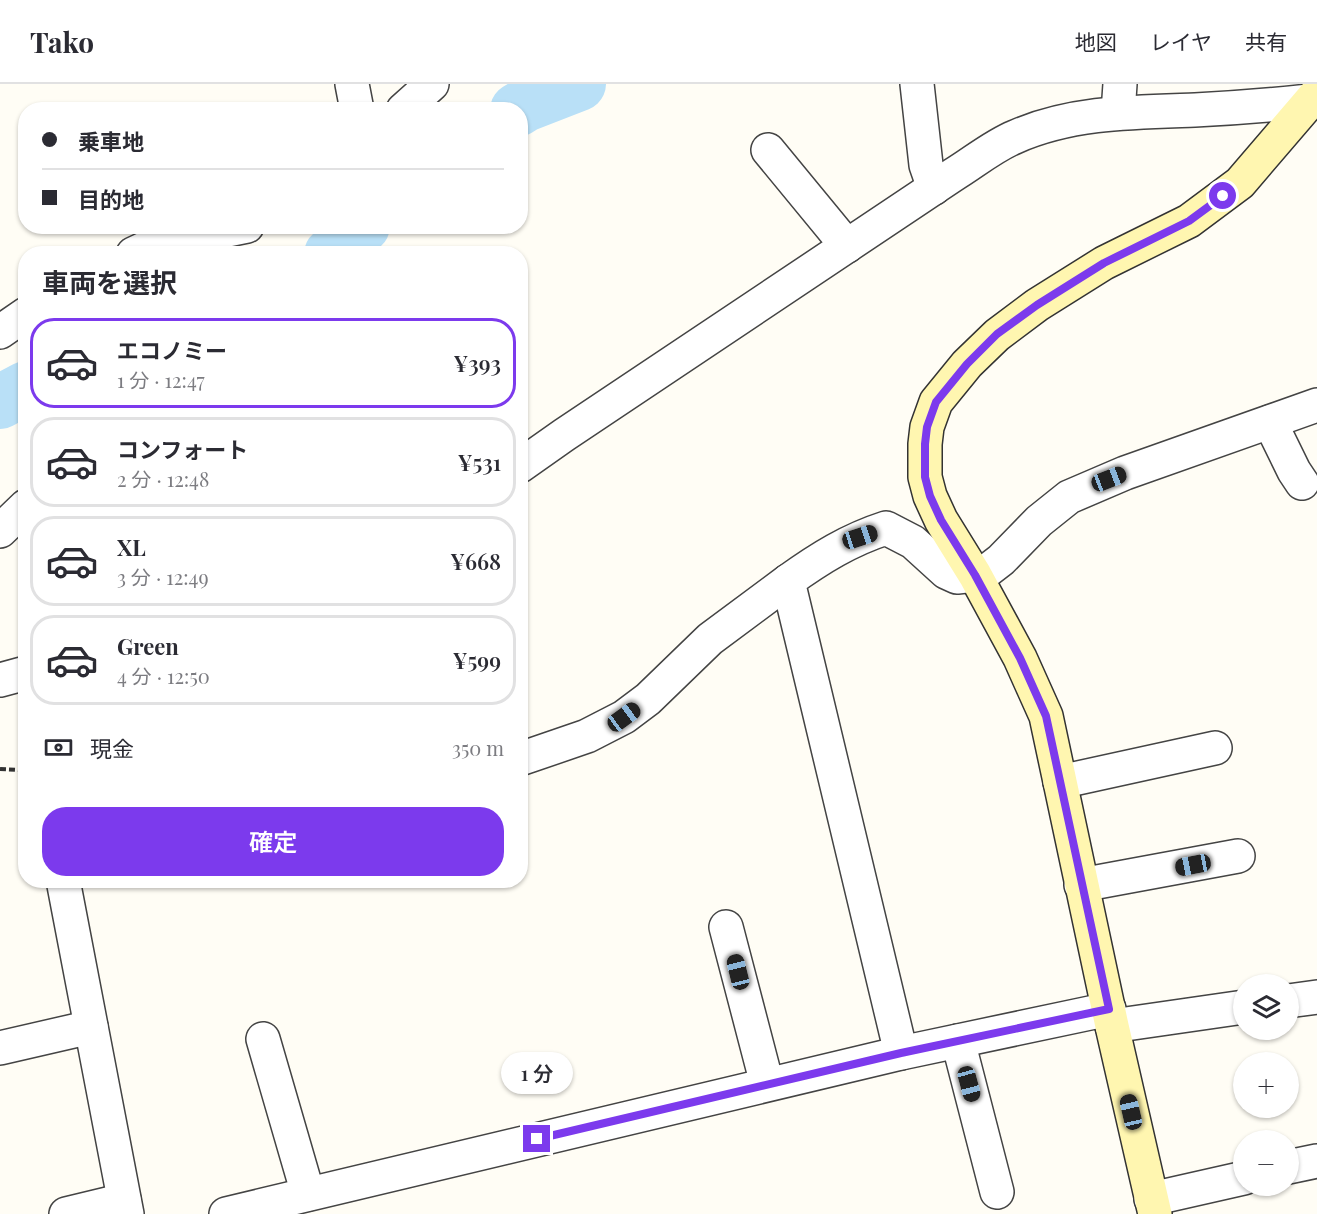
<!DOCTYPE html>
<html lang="ja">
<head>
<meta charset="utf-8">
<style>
  body { margin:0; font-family:"Playfair Display","Noto Sans JP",serif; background:#f2f2f3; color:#2b2b33; height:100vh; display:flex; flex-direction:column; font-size:22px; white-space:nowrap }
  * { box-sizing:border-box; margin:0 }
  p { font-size:20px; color:#7c7c81 }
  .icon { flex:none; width:33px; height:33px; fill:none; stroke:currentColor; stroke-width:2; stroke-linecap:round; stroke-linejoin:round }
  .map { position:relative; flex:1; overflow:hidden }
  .side { position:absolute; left:18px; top:162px; width:510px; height:642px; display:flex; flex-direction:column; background:#fff; border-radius:24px; box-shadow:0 2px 4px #0004 }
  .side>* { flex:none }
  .top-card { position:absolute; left:18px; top:18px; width:510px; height:132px; border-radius:24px; box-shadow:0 2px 4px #0004; display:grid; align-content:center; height:132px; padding:0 24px; background:#fff }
  .tools { position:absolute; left:1233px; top:890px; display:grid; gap:12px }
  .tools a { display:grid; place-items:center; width:66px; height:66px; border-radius:50%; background:#fff; box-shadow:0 2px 4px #0004; font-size:30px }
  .end { position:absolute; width:27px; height:27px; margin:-14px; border:8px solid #7c3aed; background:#fff; box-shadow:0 0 0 3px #fff }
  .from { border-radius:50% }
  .bubble { position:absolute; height:42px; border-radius:21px; background:#fff; box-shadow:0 2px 4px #0004; font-size:20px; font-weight:600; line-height:42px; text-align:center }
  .car { position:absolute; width:18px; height:36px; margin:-18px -9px; border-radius:8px; box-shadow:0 0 4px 2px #0007; background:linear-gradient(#222 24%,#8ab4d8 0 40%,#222 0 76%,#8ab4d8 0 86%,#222 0) }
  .top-card b { display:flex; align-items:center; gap:21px; height:57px; font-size:22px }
  .top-card b+b { border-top:2px solid #e1e1e2 }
  .top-card i { width:15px; height:15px; background:#2b2b33 }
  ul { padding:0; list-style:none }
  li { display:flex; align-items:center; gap:18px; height:90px; margin:0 12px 9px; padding:0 12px; border:3px solid #e1e1e2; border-radius:24px }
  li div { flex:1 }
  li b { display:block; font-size:22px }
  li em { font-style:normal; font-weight:600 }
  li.selected { border-color:#7c3aed }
  li>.icon { width:54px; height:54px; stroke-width:1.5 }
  h2 { padding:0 24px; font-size:27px; line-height:72px }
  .pay { display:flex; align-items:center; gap:15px; height:66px; padding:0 24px; font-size:22px }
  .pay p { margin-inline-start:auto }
  .button { display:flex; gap:12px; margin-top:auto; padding:12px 24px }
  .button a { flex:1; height:69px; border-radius:24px; background:#7c3aed; color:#fff; font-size:24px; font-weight:600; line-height:69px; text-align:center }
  header { display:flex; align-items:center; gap:36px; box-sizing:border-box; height:84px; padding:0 30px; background:#fff; border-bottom:2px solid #e1e1e2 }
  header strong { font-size:28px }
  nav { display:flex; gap:33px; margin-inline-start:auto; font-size:21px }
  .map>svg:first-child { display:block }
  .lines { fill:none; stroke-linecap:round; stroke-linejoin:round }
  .river { stroke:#b9e0f7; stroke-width:54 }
  .street-casing { stroke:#444; stroke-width:36 }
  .secondary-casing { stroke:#333; stroke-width:36 }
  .path { stroke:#333; stroke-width:4; stroke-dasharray:6 3; stroke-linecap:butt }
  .street { stroke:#fff; stroke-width:33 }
  .secondary { stroke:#fff6b0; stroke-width:33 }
  .route { stroke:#7c3aed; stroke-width:8 }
</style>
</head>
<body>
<header>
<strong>Tako</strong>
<nav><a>地図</a><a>レイヤ</a><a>共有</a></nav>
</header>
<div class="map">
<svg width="1317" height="1130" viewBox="0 0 1317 1130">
  <rect width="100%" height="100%" fill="#fffdf5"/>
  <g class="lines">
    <!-- river -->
    <g class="river">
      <path d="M 517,26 L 525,21 L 579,0"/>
      <path d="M 331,170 L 363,142"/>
      <path d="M 0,318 L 26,304"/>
    </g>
    <defs>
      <g id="street">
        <path d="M 352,0 L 357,26"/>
        <path d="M 917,0 L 926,81 L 934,104"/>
        <path d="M 403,26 L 432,0"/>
        <path d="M 1118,29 L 1120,0"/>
        <path d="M 768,66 L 847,162"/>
        <path d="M 133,170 L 150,162 L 247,142"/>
        <path d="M 0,248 L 26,230"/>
        <path d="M 1270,338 L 1294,387 L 1302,399"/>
        <path d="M 520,382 L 564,351 L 953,91 C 973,79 993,62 1015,53 C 1071,28 1135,28 1195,26 C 1233,24 1271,21 1309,17"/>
        <path d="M 0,447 L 26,422"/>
        <path d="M 0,596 L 26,589"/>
        <path d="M 520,675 L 587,652 L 624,633 L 648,615 L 710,555 L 788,497"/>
        <path d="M 1060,698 L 1215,664"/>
        <path d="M 63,796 L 127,1130"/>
        <path d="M 1081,801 L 1238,772"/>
        <path d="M 726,843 L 767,1000"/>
        <path d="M 1288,917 L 1317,913"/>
        <path d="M 1112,942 L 1244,923"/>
        <path d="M 263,955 L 308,1110"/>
        <path d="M 958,957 L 997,1108"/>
        <path d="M 0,964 L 91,943"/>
        <path d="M 901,969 L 788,497 C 820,474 849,456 886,444 L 913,458 L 946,488 L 957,493 L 975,491 L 988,486 L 1001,476 L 1039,437 L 1069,413 L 1125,389 L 1317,321"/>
        <path d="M 1288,1083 L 1317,1077"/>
        <path d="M 1151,1115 L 1244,1094"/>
        <path d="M 66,1130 L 124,1116"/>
        <path d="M 226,1130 L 901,969 L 1109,925"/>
      </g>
      <path id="secondary" d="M 1155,1130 L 1112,942 L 1046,632 L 1020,574 L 975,491 L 941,436 L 930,412 L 925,393 L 925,360 L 927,343 L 936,318 L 967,280 L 997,251 L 1037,221 L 1104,179 L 1189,137 L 1240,99 L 1317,9"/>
    </defs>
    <!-- street casing -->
    <use href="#street" class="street-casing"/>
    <!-- secondary casing -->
    <use href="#secondary" class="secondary-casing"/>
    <!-- path -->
    <path class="path" d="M 0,685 L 19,686 L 26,692"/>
    <!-- street -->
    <use href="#street" class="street"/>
    <!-- secondary -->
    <use href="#secondary" class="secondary"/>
  </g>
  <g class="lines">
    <!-- route -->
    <path class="route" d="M 537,1055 L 901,969 L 1109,925 L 1046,632 L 1020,574 L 975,491 L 941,436 L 930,412 L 925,393 L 925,360 L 927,343 L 936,318 L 967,280 L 997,250 L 1037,221 L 1104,179 L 1189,137 L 1223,112"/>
  </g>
</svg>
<div class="tools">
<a><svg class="icon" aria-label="layers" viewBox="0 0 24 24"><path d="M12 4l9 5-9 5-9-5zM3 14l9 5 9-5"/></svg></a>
<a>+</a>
<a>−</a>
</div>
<i class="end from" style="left:1223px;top:112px"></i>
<i class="end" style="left:537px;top:1055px"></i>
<div class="bubble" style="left:501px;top:968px;width:72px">1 分</div>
<i class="car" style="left:1109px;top:395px;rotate:69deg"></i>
<i class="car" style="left:860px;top:453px;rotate:72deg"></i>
<i class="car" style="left:624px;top:633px;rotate:54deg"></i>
<i class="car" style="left:1193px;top:781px;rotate:259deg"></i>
<i class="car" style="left:738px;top:888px;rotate:346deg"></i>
<i class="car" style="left:969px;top:1000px;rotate:165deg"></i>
<i class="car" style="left:1131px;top:1028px;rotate:347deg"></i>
<div class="top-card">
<b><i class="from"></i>乗車地</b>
<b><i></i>目的地</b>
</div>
<section class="side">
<h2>車両を選択</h2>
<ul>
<li class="selected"><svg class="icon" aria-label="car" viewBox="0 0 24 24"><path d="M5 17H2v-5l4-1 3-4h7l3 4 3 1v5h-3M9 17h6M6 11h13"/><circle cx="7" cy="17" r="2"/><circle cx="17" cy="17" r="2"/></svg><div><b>エコノミー</b><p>1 分 · 12:47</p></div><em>¥393</em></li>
<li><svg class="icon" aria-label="car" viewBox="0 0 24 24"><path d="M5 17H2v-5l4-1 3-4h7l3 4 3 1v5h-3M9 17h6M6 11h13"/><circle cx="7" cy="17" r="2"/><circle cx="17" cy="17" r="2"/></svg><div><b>コンフォート</b><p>2 分 · 12:48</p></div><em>¥531</em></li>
<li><svg class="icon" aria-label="car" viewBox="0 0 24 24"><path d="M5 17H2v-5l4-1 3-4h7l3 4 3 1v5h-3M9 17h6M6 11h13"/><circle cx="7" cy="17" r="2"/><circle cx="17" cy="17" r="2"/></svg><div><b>XL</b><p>3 分 · 12:49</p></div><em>¥668</em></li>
<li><svg class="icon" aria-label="car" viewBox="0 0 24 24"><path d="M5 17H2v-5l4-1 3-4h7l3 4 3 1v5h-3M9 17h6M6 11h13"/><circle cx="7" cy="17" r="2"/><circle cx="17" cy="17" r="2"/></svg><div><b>Green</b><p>4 分 · 12:50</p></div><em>¥599</em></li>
</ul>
<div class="pay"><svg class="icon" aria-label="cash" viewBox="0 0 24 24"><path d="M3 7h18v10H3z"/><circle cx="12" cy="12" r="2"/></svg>現金<p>350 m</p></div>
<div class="button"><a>確定</a></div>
</section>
</div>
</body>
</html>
